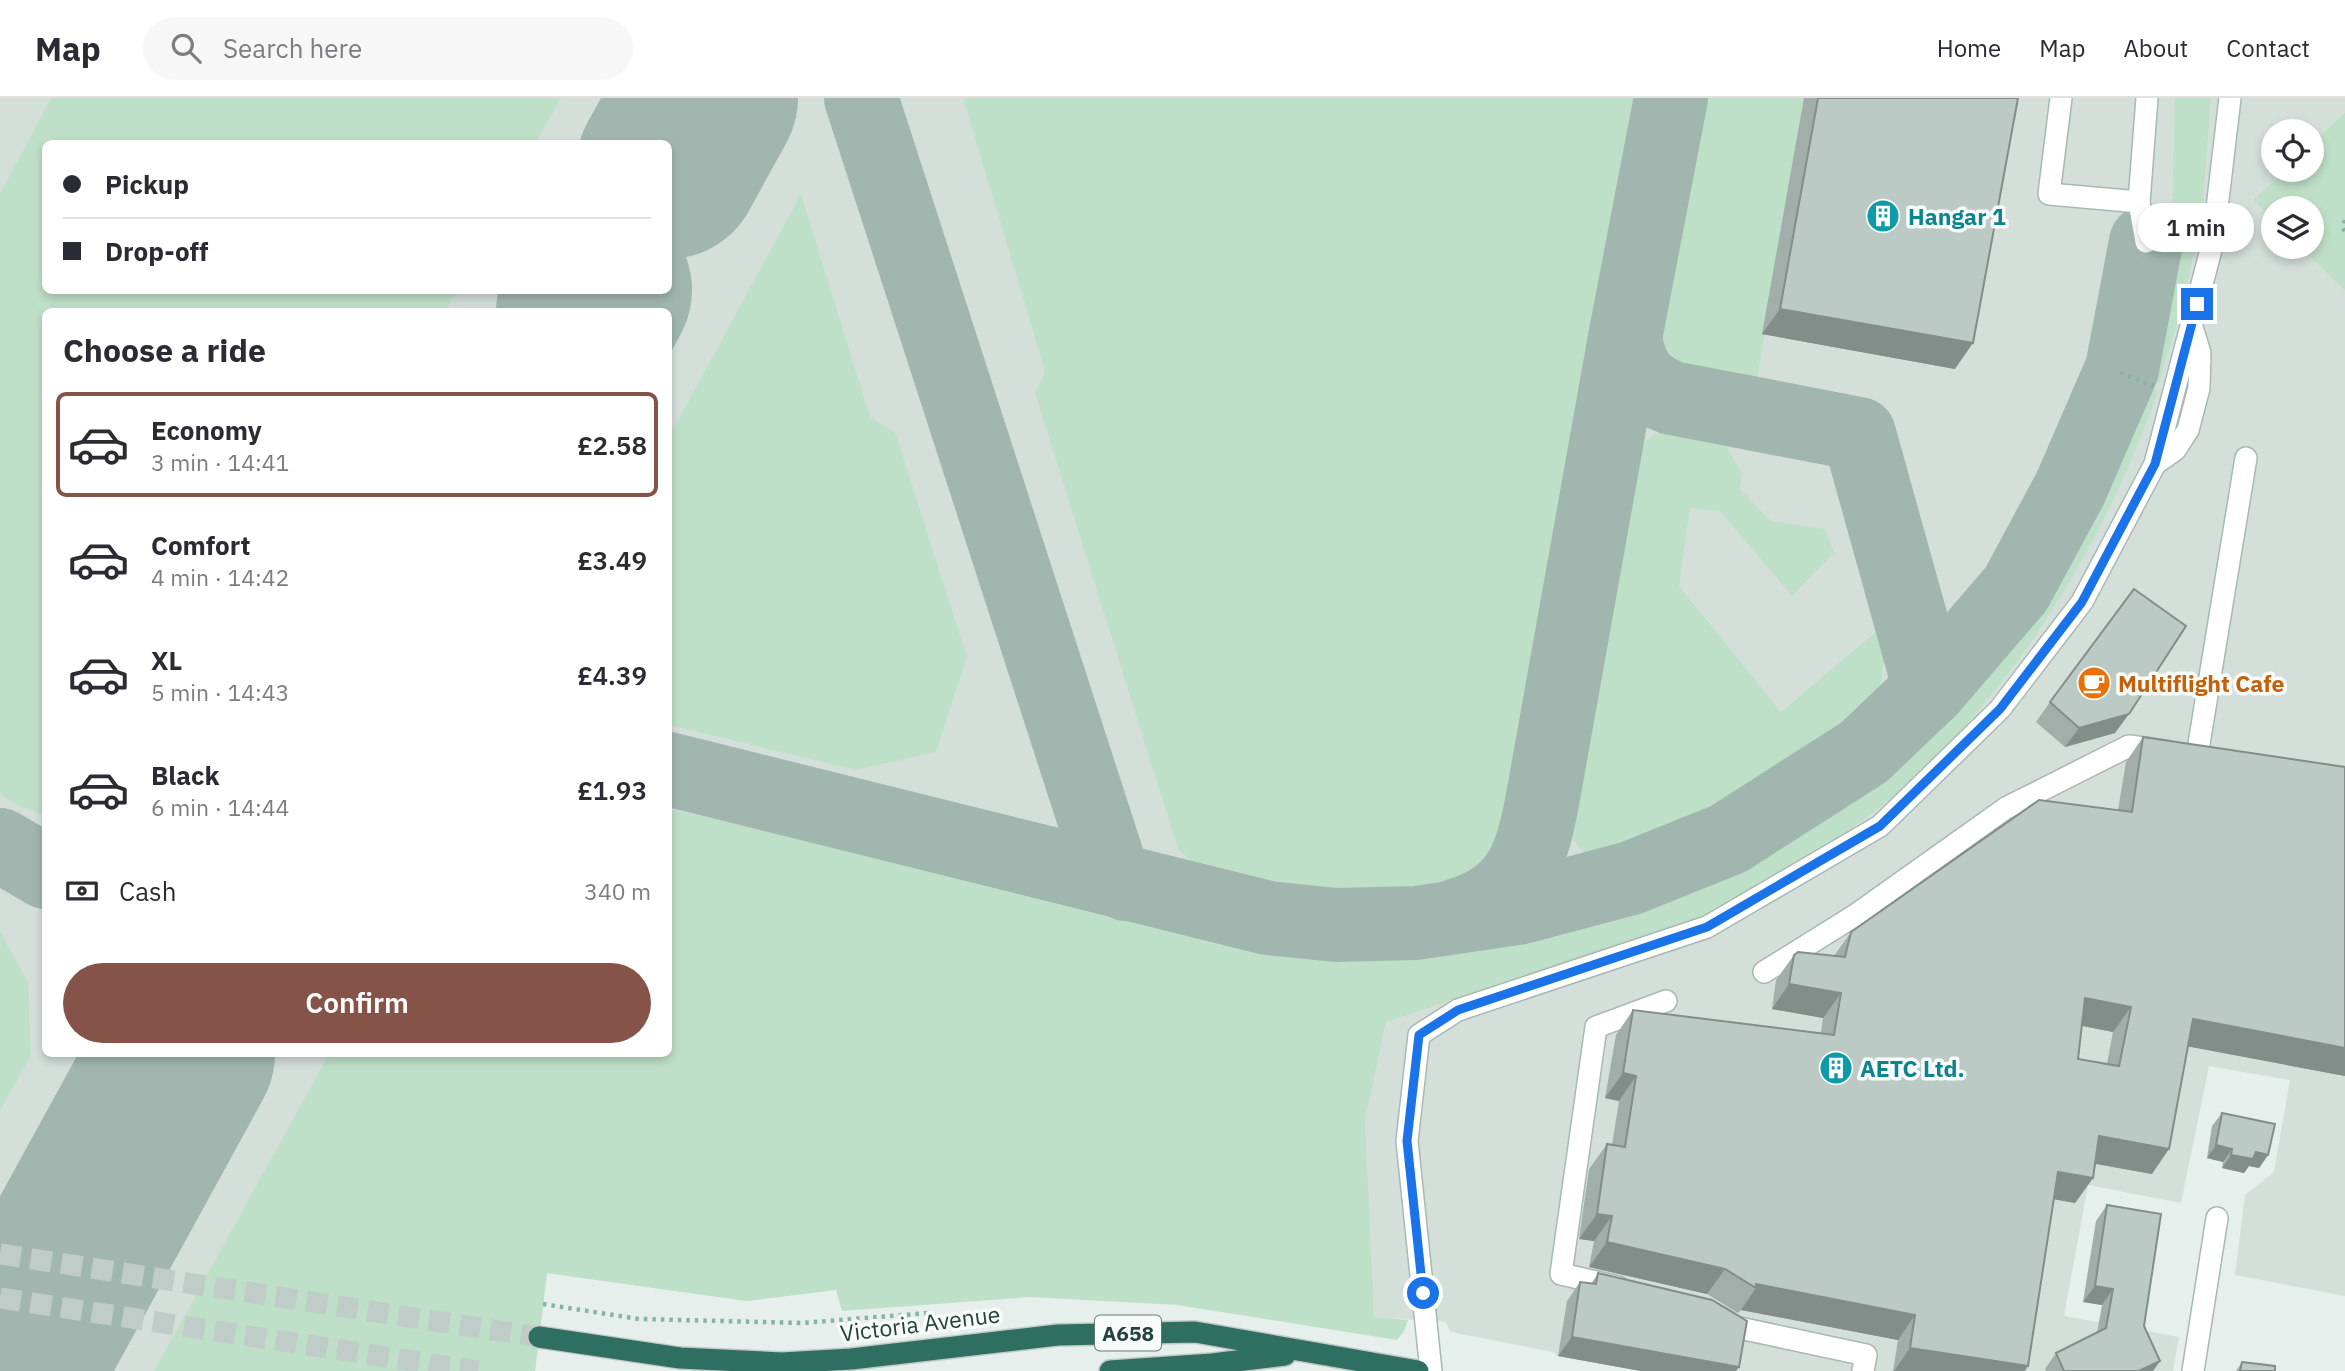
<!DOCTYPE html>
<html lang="en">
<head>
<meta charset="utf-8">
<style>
  body { margin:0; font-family:"IBM Plex Sans",sans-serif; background:#f7f7f7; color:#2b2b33; height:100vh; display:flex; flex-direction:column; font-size:26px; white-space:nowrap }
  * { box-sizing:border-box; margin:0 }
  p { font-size:23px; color:#7c7c81 }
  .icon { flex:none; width:38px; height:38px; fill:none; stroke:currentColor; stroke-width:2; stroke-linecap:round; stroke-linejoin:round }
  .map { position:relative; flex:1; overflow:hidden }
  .details { position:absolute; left:42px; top:210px; width:630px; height:749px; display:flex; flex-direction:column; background:#fff; border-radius:10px; box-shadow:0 4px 10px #0003 }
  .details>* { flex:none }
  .guide { position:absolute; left:42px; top:42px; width:630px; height:154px; border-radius:10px; box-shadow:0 4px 10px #0003; display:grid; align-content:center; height:154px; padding:0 21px; background:#fff }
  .buttons { position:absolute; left:2261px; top:21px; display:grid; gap:14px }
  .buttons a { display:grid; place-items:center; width:63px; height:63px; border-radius:50%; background:#fff; box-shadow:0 4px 10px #0003; font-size:35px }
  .end { position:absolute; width:32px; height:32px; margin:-16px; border:9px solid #1a73e8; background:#fff; box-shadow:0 0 0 4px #fff }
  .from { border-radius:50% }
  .bubble { position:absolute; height:49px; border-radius:24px; background:#fff; box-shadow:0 4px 10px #0003; font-size:23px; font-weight:600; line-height:49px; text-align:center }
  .guide b { display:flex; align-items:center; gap:24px; height:66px; font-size:26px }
  .guide b+b { border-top:2px solid #e1e1e2 }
  .guide i { width:18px; height:18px; background:#2b2b33 }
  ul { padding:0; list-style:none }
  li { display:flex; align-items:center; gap:21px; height:105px; margin:0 14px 10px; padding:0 7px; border:4px solid transparent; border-radius:10px }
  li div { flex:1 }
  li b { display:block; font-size:26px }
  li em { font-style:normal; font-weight:600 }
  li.selected { border-color:#855347 }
  li>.icon { width:63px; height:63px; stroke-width:1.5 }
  h2 { padding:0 21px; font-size:32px; line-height:84px }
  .pay { display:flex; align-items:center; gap:18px; height:77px; padding:0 21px; font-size:26px }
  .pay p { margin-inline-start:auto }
  .action { display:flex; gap:14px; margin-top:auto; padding:14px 21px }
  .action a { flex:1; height:80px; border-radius:42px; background:#855347; color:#fff; font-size:28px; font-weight:600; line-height:80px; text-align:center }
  header { display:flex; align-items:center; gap:42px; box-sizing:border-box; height:98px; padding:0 35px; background:#fff; border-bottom:2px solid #e1e1e2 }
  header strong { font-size:33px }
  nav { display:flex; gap:38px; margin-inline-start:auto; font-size:24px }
  .search { width:490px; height:63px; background:#f7f7f7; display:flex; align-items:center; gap:18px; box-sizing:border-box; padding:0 24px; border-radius:38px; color:#7c7c81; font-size:26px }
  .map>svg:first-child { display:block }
  .built { fill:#d4dfda; fill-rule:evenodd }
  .green { fill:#bfe0c8 }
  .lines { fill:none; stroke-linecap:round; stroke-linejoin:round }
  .taxiway { stroke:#a2b6b0; stroke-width:74 }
  .runway { stroke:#a2b6b0; stroke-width:184 }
  .highway-tunnel { stroke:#bfccc8; stroke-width:21; stroke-dasharray:21 10; stroke-linecap:butt }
  .minor-casing { stroke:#a8b8b2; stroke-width:24 }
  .highway-casing { stroke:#c2cac8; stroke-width:24 }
  .path { stroke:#86b3a5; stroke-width:4.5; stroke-dasharray:3.5 5; stroke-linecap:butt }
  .minor { stroke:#fff; stroke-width:21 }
  .highway { stroke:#2f6f62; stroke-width:21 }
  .wall { fill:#a1aea9; fill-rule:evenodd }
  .shaded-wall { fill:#838d89 }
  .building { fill:#bbcac4; stroke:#838d89; stroke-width:2; fill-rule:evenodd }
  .route { stroke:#1a73e8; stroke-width:9 }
  .labels { text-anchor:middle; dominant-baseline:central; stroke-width:7; stroke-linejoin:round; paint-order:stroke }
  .shield { fill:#f7fbf9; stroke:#637a73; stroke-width:2 }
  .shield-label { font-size:21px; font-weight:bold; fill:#24423a }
  .culture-label { font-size:23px; font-weight:bold; fill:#0d838f; stroke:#f7fbf9; text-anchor:start }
  .food-label { font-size:23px; font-weight:bold; fill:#c56008; stroke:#f7fbf9; text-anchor:start }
  .street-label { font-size:23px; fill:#24423a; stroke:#f7fbf9 }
</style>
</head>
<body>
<header>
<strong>Map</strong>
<div class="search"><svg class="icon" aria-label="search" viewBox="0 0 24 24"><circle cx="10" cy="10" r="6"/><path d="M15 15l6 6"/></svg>Search here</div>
<nav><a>Home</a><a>Map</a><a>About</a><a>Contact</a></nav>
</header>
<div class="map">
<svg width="2345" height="1273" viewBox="0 0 2345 1273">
  <rect width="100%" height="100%" fill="#e6efeb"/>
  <!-- built -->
  <path class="built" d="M 0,0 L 2345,0 L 2345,14 L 2312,46 L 2312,33 L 2273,33 L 2273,72 L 2285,72 L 2253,102 L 2273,122 L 2273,149 L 2300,149 L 2345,193 L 2345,1198 L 2235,1177 L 2245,1097 L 2274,1074 L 2290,982 L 2209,968 L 2181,1105 L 2088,1087 L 2064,1218 L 2179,1239 L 2173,1273 L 1641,1273 L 1558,1258 L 1553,1254 L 1451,1234 L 1445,1224 L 1374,1219 L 794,1115 L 747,1203 L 547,1175 L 535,1273 L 0,1273 ZM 46,46 L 668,46 L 668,192 L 46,192 ZM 46,214 L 668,214 L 668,956 L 46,956 Z"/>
  <!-- green -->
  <g class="green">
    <path d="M 51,0 L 561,0 L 536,45 L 46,46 L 46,192 L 457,193 L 445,213 L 46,214 L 45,717 L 21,709 L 0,696 L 0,96 Z"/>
    <path d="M 963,0 L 1641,0 L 1505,751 L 1477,782 L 1432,791 L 1341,792 L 1209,780 L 1178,751 L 1035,295 L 1045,273 Z"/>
    <path d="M 1698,0 L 1806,0 L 1756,286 L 1722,291 L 1693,286 L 1670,265 L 1657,238 L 1661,203 Z"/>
    <path d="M 2175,0 L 2211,0 L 2201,128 L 2172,123 Z"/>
    <path d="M 2345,14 L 2345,193 L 2300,149 L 2312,149 L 2312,110 L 2273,110 L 2273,122 L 2253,102 L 2285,72 L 2312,72 L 2312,46 Z"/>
    <path d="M 801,96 L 870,319 L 895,334 L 967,559 L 936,654 L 856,672 L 669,627 L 669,339 Z"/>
    <path d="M 2170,129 L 2187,132 L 2186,138 L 2197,141 L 2183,206 L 2159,285 L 2140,278 L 2160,205 Z"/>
    <path d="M 2138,287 L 2158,293 C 2101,455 2002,618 1862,723 C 1811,761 1755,793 1698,820 L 1386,924 L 1365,1022 L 1374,1219 L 1408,1222 L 1404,1233 L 1397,1242 L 1177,1207 L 1030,1199 L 842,1213 L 836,1192 L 747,1203 L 547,1175 L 535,1273 L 154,1273 L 329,956 L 668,956 L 669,711 L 1254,844 L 1401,860 L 1492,851 L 1599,826 L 1688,793 L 1734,772 L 1781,744 L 1862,687 L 1903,653 L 1936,620 L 1943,616 L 1945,608 L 1958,604 L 1986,571 L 2058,466 L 2079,430 L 2095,423 L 2113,381 L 2115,353 Z"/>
    <path d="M 1675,325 L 1721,339 L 1742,375 L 1740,391 L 1771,423 L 1825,431 L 1834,455 L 1792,498 L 1720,413 L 1690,410 L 1679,488 L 1781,614 L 1878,532 L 1885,555 L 1880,594 L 1803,656 L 1707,715 L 1597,761 L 1579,750 L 1567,731 L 1632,350 Z"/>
    <path d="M 0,834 L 28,884 L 31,957 L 0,1013 Z"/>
  </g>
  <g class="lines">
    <!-- taxiway -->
    <g class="taxiway">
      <path d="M 861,0 L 1110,769 L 1117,779 L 1126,786"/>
      <path d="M 699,13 L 709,0"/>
      <path d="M 1625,240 C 1631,273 1641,288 1672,300 L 1859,336 L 1930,591"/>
      <path d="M 668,671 L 1268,820 L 1336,827 L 1416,825 L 1518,810 L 1631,780 L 1728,741 L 1864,654 L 1930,591 L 2016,491 L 2070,391 L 2122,271 L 2146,144"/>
      <path d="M 0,747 L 46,774"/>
      <path d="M 1458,817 C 1521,798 1532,758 1543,699 L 1625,240 L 1671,0"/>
      <path d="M 177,966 L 181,956"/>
    </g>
    <!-- runway -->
    <g class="runway">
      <path d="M 668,69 L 706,0"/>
      <path d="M 588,214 L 600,192"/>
      <path d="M 9,1273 L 183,956"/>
    </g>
    <!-- highway-tunnel -->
    <g class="highway-tunnel">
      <path d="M 0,1156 L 539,1239"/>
      <path d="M 0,1200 L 478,1273"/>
    </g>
    <defs>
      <g id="minor">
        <path d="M 2061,0 L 2049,96 L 2139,104 L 2147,0"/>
        <path d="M 2139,104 L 2146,144"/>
        <path d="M 2155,366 L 2175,352 L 2188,332 L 2199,290 L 2200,255 L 2192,229"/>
        <path d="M 2197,658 L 2246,360"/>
        <path d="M 1764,874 L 1854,818 L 2006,710 L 2129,648 L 2165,653"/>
        <path d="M 1618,1189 L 1561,1176 L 1596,929 L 1666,903"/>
        <path d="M 1722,1220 L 1735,1229 L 1866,1257 L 1863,1273"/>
        <path d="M 1431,1273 L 1407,1043 L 1419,937 L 1458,912 L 1707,829 L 1880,728 L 2000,611 L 2082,504 L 2155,366 L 2213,144 L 2230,0"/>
        <path d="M 2193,1273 L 2217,1120"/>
      </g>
      <g id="highway">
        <path d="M 539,1239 L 680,1260 L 782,1265 L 851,1261 L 1058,1237 L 1195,1234 L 1418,1273"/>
        <path d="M 1110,1273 L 1212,1266 L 1285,1257"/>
      </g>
    </defs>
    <!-- minor casing -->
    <use href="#minor" class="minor-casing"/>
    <!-- highway casing -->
    <use href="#highway" class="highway-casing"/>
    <!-- path -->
    <g class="path">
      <path d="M 2345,122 L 2343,129 L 2345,134"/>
      <path d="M 2165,127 L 2191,130"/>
      <path d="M 2120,275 L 2154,288"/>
      <path d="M 543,1206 L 639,1221 L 802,1225 L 928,1215 L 941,1222 L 955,1223"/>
    </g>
    <!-- minor -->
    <use href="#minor" class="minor"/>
    <!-- highway -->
    <use href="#highway" class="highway"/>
  </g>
  <!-- wall -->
  <g class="wall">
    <path d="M 1804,0 L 2018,0 L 1955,271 L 1762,236 Z"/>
    <path d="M 2050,604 L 2115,635 L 2065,649 L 2036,624 Z"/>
    <path d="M 2143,639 L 2345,669 L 2345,978 L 2188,948 L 2152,1076 L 2095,1066 L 2093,1080 L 2075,1105 L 2054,1101 L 2025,1273 L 1893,1273 L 1898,1242 L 1741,1212 L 1738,1215 L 1707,1196 L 1589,1169 L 1594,1143 L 1579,1141 L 1589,1071 L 1607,1046 L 1612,1047 L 1619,1003 L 1605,1000 L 1616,937 L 1633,912 L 1821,935 L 1823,920 L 1772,911 L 1776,882 L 1794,857 L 1834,858 L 1851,834 L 2118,712 L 2126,664 ZM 2082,928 L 2113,934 L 2107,966 L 2078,961 Z"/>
    <path d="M 2222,1015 L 2268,1057 L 2259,1070 L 2249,1068 L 2244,1075 L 2222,1070 L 2223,1064 L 2207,1060 L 2212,1028 Z"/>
    <path d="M 2107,1107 L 2144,1228 L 2153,1273 L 2046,1273 L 2045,1271 L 2056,1255 L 2097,1235 L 2102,1207 L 2083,1204 L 2096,1123 Z"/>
    <path d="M 1598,1175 L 1739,1269 L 1736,1273 L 1641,1273 L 1558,1258 L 1567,1203 L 1580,1184 L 1591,1186 Z"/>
    <path d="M 2242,1264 L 2275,1273 L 2236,1273 Z"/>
  </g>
  <!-- shaded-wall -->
  <g class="shaded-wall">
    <path d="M 1780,211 L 1973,245 L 1955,271 L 1762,236 Z"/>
    <path d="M 2129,616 L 2115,635 L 2065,649 L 2079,630 Z"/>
    <path d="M 1789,886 L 1841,895 L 1823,920 L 1772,911 Z"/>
    <path d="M 2085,900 L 2131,909 L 2113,934 L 2068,925 Z"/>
    <path d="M 2193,921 L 2345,950 L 2345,978 L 2175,946 Z"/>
    <path d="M 1623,975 L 1636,978 L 1619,1003 L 1605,1000 Z"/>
    <path d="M 2099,1038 L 2169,1051 L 2152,1076 L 2081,1063 Z"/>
    <path d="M 2216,1047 L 2232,1051 L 2223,1064 L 2207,1060 Z"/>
    <path d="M 2256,1054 L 2268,1057 L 2259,1070 L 2249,1068 L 2244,1075 L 2222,1070 L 2231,1057 Z"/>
    <path d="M 2058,1074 L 2093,1080 L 2075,1105 L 2041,1099 Z"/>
    <path d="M 1597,1116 L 1612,1118 L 1594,1143 L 1579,1141 Z"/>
    <path d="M 1607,1144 L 1725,1171 L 1707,1196 L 1589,1169 Z"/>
    <path d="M 1756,1186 L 1915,1217 L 1898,1242 L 1741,1212 L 1756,1190 Z"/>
    <path d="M 2095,1188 L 2113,1191 L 2102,1207 L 2083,1204 Z"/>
    <path d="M 1572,1239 L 1739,1269 L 1736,1273 L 1641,1273 L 1558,1258 Z"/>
    <path d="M 1910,1250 L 2028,1268 L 2025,1273 L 1894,1273 Z"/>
    <path d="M 2160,1263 L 2153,1273 L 2139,1273 Z"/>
  </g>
  <!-- building -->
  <g class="building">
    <path d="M 1818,0 L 2018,0 L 1973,245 L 1780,211 Z"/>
    <path d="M 2134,491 L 2186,528 L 2129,616 L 2079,630 L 2050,604 Z"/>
    <path d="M 2143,639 L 2345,669 L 2345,950 L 2193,921 L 2169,1051 L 2099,1038 L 2093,1080 L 2058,1074 L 2028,1268 L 1910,1250 L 1915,1217 L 1756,1186 L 1756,1190 L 1725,1171 L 1607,1144 L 1612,1118 L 1597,1116 L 1607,1046 L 1625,1049 L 1636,978 L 1623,975 L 1633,912 L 1834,937 L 1841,895 L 1789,886 L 1794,857 L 1798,854 L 1845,859 L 1851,834 L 2039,702 L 2132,714 ZM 2085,900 L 2131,909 L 2119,968 L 2078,961 Z"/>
    <path d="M 2222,1015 L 2275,1026 L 2268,1057 L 2256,1054 L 2253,1061 L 2231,1057 L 2232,1051 L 2216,1047 Z"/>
    <path d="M 2107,1107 L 2161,1116 L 2144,1228 L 2160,1263 L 2139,1273 L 2064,1273 L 2056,1255 L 2106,1230 L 2113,1191 L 2095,1188 Z"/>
    <path d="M 1598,1175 L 1712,1202 L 1747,1223 L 1739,1269 L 1572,1239 L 1580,1184 L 1596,1186 Z"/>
    <path d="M 2242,1264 L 2275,1268 L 2275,1273 L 2240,1273 Z"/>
  </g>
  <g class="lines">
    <!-- route -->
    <path class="route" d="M 1423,1195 L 1407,1043 L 1419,937 L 1458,912 L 1707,829 L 1880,728 L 2000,611 L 2082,504 L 2155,366 L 2197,206"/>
  </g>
  <!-- icons -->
  <defs>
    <symbol id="building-disc" viewBox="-11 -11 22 22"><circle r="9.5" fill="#0f9aa8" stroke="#f7fbf9"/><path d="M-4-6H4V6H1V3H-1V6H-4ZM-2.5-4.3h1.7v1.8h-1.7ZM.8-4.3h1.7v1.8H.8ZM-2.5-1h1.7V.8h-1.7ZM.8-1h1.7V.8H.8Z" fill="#fff"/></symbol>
    <symbol id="cafe-disc" viewBox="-11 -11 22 22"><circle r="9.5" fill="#e8710a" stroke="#f7fbf9"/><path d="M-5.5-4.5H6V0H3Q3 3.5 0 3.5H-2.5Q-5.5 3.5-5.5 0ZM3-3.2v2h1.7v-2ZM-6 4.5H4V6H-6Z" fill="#fff"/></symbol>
  </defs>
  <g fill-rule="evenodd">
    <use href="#building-disc" x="1864" y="99" width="38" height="38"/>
    <use href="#cafe-disc" x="2075" y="566" width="38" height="38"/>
    <use href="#building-disc" x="1817" y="951" width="38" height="38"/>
  </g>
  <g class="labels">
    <!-- shield labels -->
    <rect class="shield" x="1095" y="1217.5" width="66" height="35" rx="5"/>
    <g class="shield-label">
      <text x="1128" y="1235">A658</text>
    </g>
    <!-- culture labels -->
    <g class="culture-label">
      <text x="1908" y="118">Hangar 1</text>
      <text x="1860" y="970">AETC Ltd.</text>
    </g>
    <!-- food labels -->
    <g class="food-label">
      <text x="2118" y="585">Multiflight Cafe</text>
    </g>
    <!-- street labels -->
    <g class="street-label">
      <text transform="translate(920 1225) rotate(-7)">Victoria Avenue</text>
    </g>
  </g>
</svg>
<div class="buttons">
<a><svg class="icon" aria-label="locate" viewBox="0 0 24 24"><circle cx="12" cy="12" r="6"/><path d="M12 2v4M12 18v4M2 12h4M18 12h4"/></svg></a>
<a><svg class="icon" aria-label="layers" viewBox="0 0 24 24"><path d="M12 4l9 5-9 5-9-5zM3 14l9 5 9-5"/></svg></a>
</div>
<i class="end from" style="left:1423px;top:1195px"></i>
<i class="end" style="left:2197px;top:206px"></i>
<div class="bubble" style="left:2138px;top:105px;width:116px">1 min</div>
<div class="guide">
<b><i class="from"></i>Pickup</b>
<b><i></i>Drop-off</b>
</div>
<section class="details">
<h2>Choose a ride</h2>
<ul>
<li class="selected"><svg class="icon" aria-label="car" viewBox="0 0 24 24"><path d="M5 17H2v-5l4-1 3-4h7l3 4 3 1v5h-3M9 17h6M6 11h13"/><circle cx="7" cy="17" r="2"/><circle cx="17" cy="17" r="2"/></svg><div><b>Economy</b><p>3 min · 14:41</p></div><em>£2.58</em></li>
<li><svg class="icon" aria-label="car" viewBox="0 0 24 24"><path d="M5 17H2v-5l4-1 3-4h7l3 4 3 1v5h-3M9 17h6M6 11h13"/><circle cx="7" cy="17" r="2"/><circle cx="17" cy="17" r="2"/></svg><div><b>Comfort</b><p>4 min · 14:42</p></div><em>£3.49</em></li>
<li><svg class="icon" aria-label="car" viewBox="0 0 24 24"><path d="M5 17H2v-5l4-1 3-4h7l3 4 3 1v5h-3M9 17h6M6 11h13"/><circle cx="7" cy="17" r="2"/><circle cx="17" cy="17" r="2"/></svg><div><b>XL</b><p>5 min · 14:43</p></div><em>£4.39</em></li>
<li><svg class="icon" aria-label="car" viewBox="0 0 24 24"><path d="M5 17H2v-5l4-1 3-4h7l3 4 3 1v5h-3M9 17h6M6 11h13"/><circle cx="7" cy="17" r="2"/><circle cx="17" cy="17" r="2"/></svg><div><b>Black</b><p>6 min · 14:44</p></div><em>£1.93</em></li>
</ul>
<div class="pay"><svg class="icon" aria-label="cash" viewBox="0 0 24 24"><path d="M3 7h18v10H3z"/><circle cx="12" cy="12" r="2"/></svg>Cash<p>340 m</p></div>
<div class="action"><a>Confirm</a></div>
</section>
</div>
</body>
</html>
